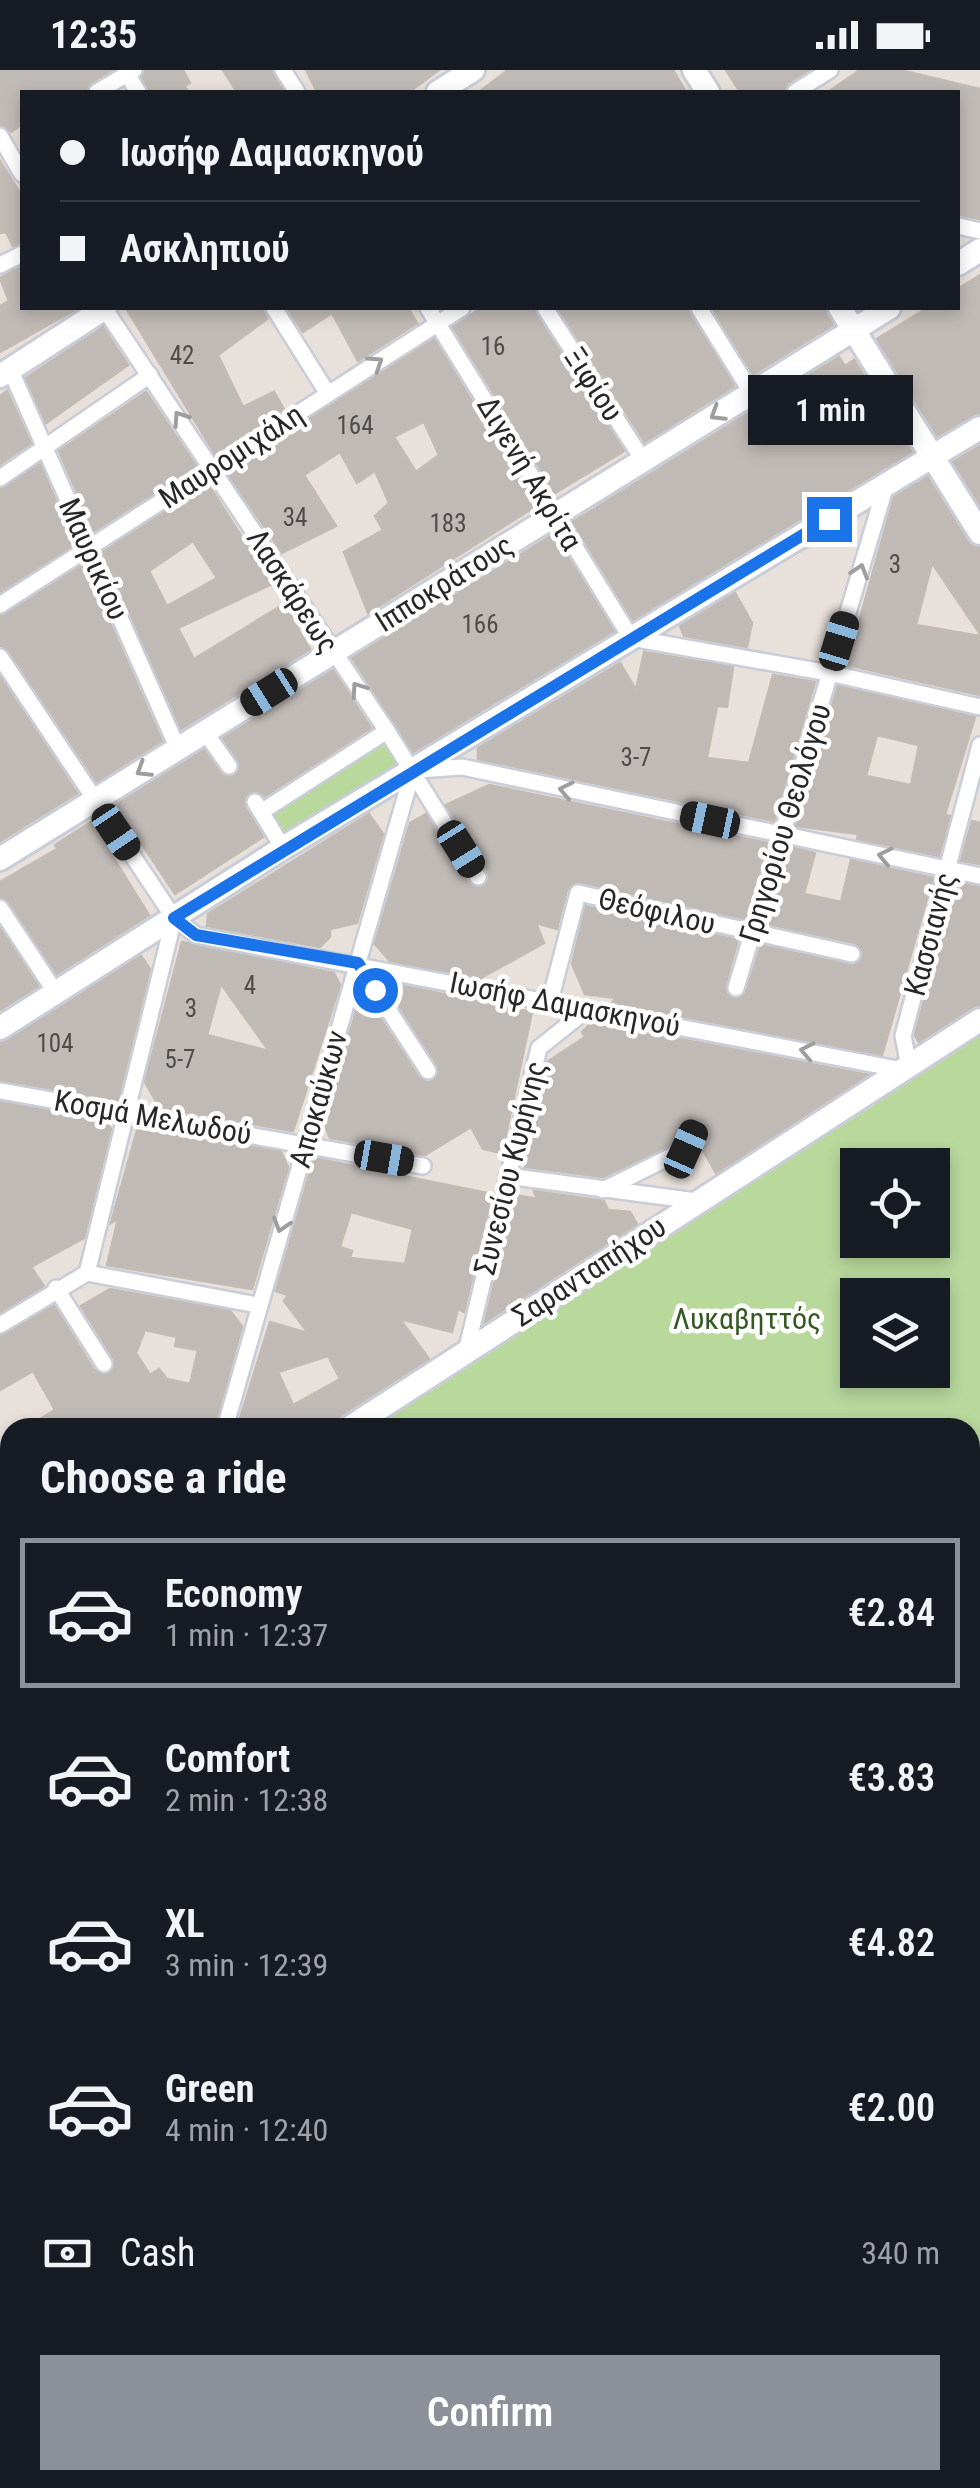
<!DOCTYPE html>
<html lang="en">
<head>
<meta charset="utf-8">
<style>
  body { margin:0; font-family:"Roboto Condensed",sans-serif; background:#242831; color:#f1f3f6; height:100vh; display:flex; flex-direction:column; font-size:38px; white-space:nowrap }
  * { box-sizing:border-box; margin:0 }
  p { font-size:32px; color:#9ea1a6 }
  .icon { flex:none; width:55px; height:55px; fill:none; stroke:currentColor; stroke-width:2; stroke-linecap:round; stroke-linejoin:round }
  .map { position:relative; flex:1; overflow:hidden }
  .side { position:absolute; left:0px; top:1348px; width:980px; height:1072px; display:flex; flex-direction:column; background:#171b24; border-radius:30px 30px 0 0; box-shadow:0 5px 15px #0003 }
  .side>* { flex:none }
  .guide { position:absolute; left:20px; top:20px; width:940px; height:220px; border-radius:0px; box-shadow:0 5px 15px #0003; display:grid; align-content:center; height:220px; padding:0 40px; background:#171b24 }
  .controls { position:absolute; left:840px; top:1078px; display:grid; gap:20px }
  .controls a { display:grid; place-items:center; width:110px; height:110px; border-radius:0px; background:#171b24; box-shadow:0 5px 15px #0003; font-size:50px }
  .end { position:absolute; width:45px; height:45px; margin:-22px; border:12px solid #1a73e8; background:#fff; box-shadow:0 0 0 5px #fff }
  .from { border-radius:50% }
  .bubble { position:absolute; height:70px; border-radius:0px; background:#171b24; box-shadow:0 5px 15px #0003; font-size:32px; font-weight:600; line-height:70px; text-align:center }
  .car { position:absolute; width:30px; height:60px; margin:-30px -15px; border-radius:12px; box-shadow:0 0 8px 2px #0007; background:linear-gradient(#222 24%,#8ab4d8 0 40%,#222 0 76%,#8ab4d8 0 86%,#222 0) }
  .guide b { display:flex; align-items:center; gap:35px; height:95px; font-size:38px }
  .guide b+b { border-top:2px solid #363941 }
  .guide i { width:25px; height:25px; background:#f1f3f6 }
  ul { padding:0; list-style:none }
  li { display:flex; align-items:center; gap:30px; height:150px; margin:0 20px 15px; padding:0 20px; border:5px solid transparent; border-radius:0px }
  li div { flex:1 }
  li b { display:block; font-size:38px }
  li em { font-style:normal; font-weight:600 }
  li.active { border-color:#8c9099 }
  li>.icon { width:90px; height:90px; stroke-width:1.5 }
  h2 { padding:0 40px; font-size:45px; line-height:120px }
  .pay { display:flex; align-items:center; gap:25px; height:110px; padding:0 40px; font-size:38px }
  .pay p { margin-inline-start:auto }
  .button { display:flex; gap:20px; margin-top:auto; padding:20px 40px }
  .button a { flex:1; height:115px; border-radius:0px; background:#8c9099; color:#fff; font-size:40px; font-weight:600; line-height:115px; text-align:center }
  .status { display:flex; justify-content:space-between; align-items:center; height:70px; padding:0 50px; background:#171b24; direction:ltr }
  .status svg { height:28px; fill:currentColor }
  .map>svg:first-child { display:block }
  .green { fill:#b8d89c; fill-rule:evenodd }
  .building { fill:#c0bab6; stroke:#c2bbb4; stroke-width:2.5; fill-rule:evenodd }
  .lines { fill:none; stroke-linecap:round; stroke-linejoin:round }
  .street-casing { stroke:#c8cdd7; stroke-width:20 }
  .secondary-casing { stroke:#c8cdd7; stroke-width:28 }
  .street { stroke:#fff; stroke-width:15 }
  .secondary { stroke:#fff; stroke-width:22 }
  .oneway { stroke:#9e9e9e }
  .route { stroke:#1a73e8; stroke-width:12 }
  .labels { text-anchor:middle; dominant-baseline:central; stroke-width:9; stroke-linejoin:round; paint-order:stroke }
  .number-label { font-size:25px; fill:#4d4c4b }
  .street-label { font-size:30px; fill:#272727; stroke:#fff }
  .park-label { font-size:30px; fill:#345921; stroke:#fff }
</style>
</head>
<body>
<div class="status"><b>12:35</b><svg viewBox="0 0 49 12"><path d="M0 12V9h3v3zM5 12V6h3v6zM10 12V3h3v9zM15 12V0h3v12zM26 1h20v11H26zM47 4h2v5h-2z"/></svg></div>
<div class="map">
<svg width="980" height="2418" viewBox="0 0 980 2418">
  <rect width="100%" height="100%" fill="#e8e0da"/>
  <!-- green -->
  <g class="green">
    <path d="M 383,668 L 401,698 L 283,770 L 266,742 Z"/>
    <path d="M 980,966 L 980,2418 L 762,2418 L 759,2410 L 970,2410 L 970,1358 L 373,1358 ZM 858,1095 L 932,1095 L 932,1170 L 858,1170 ZM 858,1225 L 932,1225 L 932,1300 L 858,1300 Z"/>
    <path d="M 10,1592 L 10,2410 L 550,2410 L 532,2418 L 0,2418 L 0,1598 Z"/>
  </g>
  <!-- building -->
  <g class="building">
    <path d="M 0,0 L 112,0 L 90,13 L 86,22 L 22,22 L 22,54 L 11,62 L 0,55 Z"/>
    <path d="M 145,0 L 183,0 L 190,13 L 184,16 L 189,22 L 149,22 L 142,7 Z"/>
    <path d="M 223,0 L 271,0 L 284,22 L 237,22 Z"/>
    <path d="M 306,0 L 439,0 L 409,22 L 317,22 Z"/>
    <path d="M 508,0 L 673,0 L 686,22 L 479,22 Z"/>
    <path d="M 726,0 L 809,0 L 788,13 L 784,22 L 740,22 Z"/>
    <path d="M 860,0 L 900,0 L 980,19 L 980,149 L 958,145 L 958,22 L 828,22 Z"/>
    <path d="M 0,91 L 22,126 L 22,173 L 13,176 L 6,162 L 0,163 Z"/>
    <path d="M 22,196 L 22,238 L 78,238 L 0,282 L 0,236 L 9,231 L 0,208 Z"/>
    <path d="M 980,205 L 980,343 L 937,366 L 877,269 L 927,238 L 958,238 L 958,219 Z"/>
    <path d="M 126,238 L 263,238 L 267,249 L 218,285 L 243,337 L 274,322 L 284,339 L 215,384 Z"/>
    <path d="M 287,238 L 408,238 L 417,253 L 358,291 L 332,243 L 303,262 Z"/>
    <path d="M 481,238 L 534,238 L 624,381 L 555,423 L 453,257 Z"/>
    <path d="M 558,238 L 688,238 L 734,316 L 645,372 Z"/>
    <path d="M 712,238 L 825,238 L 833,255 L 753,304 Z"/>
    <path d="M 103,257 L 128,295 L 46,353 L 26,308 Z"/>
    <path d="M 434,269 L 536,436 L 368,543 L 344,482 L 383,460 L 375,446 L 389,433 L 375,401 L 357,413 L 340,382 L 304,405 L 336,456 L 282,483 L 227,402 ZM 424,352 L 439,385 L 416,402 L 394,367 Z"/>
    <path d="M 839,287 L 845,296 L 854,290 L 912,382 L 633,550 L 573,452 Z"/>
    <path d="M 7,321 L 31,373 L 0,394 L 0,326 Z"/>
    <path d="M 146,322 L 196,396 L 94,461 L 59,381 Z"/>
    <path d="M 980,376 L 980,435 L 953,392 Z"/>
    <path d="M 40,394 L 75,474 L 0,522 L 0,419 Z"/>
    <path d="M 928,407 L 967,471 L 980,478 L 980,564 L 932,493 L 916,555 L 980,566 L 980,625 L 847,595 L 894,427 Z"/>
    <path d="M 208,414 L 272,514 L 178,558 L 194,589 L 284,534 L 310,579 L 181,659 L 103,482 ZM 193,471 L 217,508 L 167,536 L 149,501 Z"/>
    <path d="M 554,464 L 614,561 L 413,682 L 352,588 Z"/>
    <path d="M 84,494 L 162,671 L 97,712 L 9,581 L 0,576 L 0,546 Z"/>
    <path d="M 735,523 L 752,553 L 747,577 L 684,566 L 680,556 Z"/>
    <path d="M 644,582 L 733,597 L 727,637 L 717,636 L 707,688 L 749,693 L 773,605 L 815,612 L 774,751 L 478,689 L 478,678 L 620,593 L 636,620 Z"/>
    <path d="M 333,600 L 371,658 L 265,726 L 256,721 L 248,723 L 245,737 L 263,767 L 175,824 L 116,735 L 204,680 L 223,706 L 235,706 L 240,694 L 223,668 Z"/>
    <path d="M 0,607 L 77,723 L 0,771 Z"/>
    <path d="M 838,616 L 975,647 L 945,745 L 950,746 L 939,786 L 857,769 L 858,764 L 796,756 ZM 877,665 L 919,675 L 911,715 L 866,706 Z"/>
    <path d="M 489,715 L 768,773 L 745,849 L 576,812 L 567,820 L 557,859 L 536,853 L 544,873 L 481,908 L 390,891 L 375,874 L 410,753 L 426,744 L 468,813 L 483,817 L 488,811 L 488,801 L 446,735 Z"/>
    <path d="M 369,744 L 383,764 L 357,853 L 330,859 L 330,867 L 320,877 L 207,856 L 208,844 Z"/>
    <path d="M 972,751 L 980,753 L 980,794 L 961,791 Z"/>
    <path d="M 91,752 L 149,845 L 57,904 L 9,832 L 0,827 L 0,812 L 57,779 L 55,775 Z"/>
    <path d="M 790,777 L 815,783 L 804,824 L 841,832 L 851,790 L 933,808 L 882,985 L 612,933 L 616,928 L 585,924 L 572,894 L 586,836 L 738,870 L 725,916 L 734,929 L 746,922 L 761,875 L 850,895 L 860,892 L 863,882 L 855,873 L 767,854 Z"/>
    <path d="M 955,812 L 980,817 L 980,935 L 919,972 L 915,965 Z"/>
    <path d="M 0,858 L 38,916 L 0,940 Z"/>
    <path d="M 182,872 L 334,903 L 340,915 L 293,1061 L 160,1038 L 145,1012 ZM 221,914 L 269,981 L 207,965 Z"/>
    <path d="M 141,886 L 150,899 L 118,1030 L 0,1010 L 0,973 Z"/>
    <path d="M 384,912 L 532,942 L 502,1083 L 483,1079 L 471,1057 L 425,1085 L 330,1068 L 324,1054 L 362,920 L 419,1008 L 430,1012 L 438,1005 L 437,995 Z"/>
    <path d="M 592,952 L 868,1005 L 716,1103 L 700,1075 L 705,1054 L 695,1049 L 685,1054 L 678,1071 L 603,1107 L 525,1097 L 547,992 L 585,967 L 582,962 Z"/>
    <path d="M 0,1032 L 105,1051 L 111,1059 L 84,1168 L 31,1197 L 44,1216 L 0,1242 Z"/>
    <path d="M 138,1057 L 281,1082 L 288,1097 L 252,1219 L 107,1195 L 118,1149 L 111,1153 Z"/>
    <path d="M 314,1088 L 492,1124 L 464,1242 L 458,1239 L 452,1262 L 400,1249 L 429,1289 L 341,1345 L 330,1358 L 237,1358 L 270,1252 L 308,1263 L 284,1231 L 288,1225 L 276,1221 ZM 351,1142 L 413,1159 L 405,1194 L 350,1188 L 352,1181 L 340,1177 ZM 328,1286 L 340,1309 L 293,1335 L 278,1302 Z"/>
    <path d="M 534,1121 L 604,1131 L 608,1140 L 630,1142 L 637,1154 L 485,1252 L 515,1125 L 537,1129 Z"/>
    <path d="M 110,1219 L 230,1241 L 242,1256 L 214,1358 L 25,1358 L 55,1340 L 33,1301 L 0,1320 L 0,1266 L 54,1236 L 94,1300 L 109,1304 L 114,1289 L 81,1236 ZM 145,1260 L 177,1267 L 175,1276 L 198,1280 L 190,1314 L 167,1309 L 159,1299 L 150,1305 L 136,1283 L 140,1273 L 136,1268 L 141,1270 Z"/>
  </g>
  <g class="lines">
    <defs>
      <g id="street">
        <path d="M 283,0 L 297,22"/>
        <path d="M 127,4 L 138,22"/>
        <path d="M 97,22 L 134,0"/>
        <path d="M 795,22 L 830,0"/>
        <path d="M 0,66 L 22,104"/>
        <path d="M 958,156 L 980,161"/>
        <path d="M 0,195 L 22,184"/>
        <path d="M 104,238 L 387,661 L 478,807"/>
        <path d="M 274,238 L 328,324"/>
        <path d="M 428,238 L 631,568 L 829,603 L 980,637"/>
        <path d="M 545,238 L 643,390"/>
        <path d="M 699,238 L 751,322"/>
        <path d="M 10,299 L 178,679"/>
        <path d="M 0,408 L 150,305"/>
        <path d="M 0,535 L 462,238"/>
        <path d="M 0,587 L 174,848 L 196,865 L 903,1000"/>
        <path d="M 205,662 L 229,696"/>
        <path d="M 417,700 L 462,697 L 980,806"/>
        <path d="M 255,732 L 283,778"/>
        <path d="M 261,742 L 387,661"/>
        <path d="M 0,838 L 56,923"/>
        <path d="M 358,893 L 428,1001"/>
        <path d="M 736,918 L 886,415"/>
        <path d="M 550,931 L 578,823 L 852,884"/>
        <path d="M 909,996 L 903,966 L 980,675"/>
        <path d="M 0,1021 L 423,1096"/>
        <path d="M 507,1106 L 696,1131"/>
        <path d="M 603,1120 L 686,1079 L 695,1060"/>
        <path d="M 87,1203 L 174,848"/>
        <path d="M 87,1203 L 257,1235"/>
        <path d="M 56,1218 L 104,1294"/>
        <path d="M 0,1255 L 87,1203"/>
        <path d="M 466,1282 L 539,978 L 589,938"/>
        <path d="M 225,1358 L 413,700"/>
        <path d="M 0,1455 L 10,1449"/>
        <path d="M 0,1750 L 10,1749"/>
        <path d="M 0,1797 L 10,1792"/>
        <path d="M 0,1839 L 10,1834"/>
        <path d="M 970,1872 L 980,1868"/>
        <path d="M 0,2322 L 6,2340 L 0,2340"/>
      </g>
      <g id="secondary">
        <path d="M 694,0 L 708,22"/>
        <path d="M 438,22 L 473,0"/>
        <path d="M 958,194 L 980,180"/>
        <path d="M 840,238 L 980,463"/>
        <path d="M 0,306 L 105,238"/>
        <path d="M 0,789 L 889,238"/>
        <path d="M 0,958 L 283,778 L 980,358"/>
        <path d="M 349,1358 L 980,950"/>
        <path d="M 0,1586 L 10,1579"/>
      </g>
    </defs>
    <!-- street casing -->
    <use href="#street" class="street-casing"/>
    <!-- secondary casing -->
    <use href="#secondary" class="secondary-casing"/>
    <!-- street -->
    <use href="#street" class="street"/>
    <!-- secondary -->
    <use href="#secondary" class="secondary"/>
  </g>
  <!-- one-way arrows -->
  <defs><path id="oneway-chevron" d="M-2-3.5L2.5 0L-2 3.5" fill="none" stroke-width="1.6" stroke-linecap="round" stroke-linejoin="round" transform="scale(2.5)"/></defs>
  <g class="oneway">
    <use href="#oneway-chevron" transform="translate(376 293) rotate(-33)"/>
    <use href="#oneway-chevron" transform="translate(717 344) rotate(148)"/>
    <use href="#oneway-chevron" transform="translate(180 348) rotate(-124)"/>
    <use href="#oneway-chevron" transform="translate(860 501) rotate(-73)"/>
    <use href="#oneway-chevron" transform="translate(358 619) rotate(-125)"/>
    <use href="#oneway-chevron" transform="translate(143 700) rotate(148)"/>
    <use href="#oneway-chevron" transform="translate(566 720) rotate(-168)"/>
    <use href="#oneway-chevron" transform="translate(885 786) rotate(-168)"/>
    <use href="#oneway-chevron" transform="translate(807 981) rotate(-169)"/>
    <use href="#oneway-chevron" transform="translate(281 1155) rotate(107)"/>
  </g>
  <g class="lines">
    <!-- route -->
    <path class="route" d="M 375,920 L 358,893 L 196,865 L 174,848 L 829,449"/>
  </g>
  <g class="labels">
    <!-- number labels -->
    <g class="number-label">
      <text x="493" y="276">16</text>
      <text x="182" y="285">42</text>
      <text x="355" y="355">164</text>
      <text x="295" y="447">34</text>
      <text x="448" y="453">183</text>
      <text x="895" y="494">3</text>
      <text x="480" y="554">166</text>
      <text x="636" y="687">3-7</text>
      <text x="250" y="915">4</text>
      <text x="191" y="938">3</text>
      <text x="55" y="973">104</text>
      <text x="180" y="989">5-7</text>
    </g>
    <!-- street labels -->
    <g class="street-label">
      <text transform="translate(594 314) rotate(57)">Ξιφίου</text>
      <text transform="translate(231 386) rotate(-33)">Μαυρομιχάλη</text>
      <text transform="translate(530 403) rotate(59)">Διγενή Ακρίτα</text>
      <text transform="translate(94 489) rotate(66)">Μαυρικίου</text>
      <text transform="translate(444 513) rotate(-32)">Ιπποκράτους</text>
      <text transform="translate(293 521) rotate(57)">Λασκάρεως</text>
      <text transform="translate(785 753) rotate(-73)">Γρηγορίου Θεολόγου</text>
      <text transform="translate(657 841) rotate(13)">Θεόφιλου</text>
      <text transform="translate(930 864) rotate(-75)">Κασσιανής</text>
      <text transform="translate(565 934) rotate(11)">Ιωσήφ Δαμασκηνού</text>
      <text transform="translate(318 1029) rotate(-74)">Αποκαύκων</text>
      <text transform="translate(153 1047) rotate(10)">Κοσμά Μελωδού</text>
      <text transform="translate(510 1098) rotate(-76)">Συνεσίου Κυρήνης</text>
      <text transform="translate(589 1201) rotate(-33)">Σαρανταπήχου</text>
    </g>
    <!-- park labels -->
    <g class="park-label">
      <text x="747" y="1248">Λυκαβηττός</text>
    </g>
  </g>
</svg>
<div class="controls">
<a><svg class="icon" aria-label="locate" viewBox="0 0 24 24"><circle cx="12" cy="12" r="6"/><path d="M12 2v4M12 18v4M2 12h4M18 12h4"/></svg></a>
<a><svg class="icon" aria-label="layers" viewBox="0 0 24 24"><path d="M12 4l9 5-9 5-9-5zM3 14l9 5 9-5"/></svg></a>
</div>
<i class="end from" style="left:375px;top:920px"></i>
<i class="end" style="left:829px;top:449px"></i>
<div class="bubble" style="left:748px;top:305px;width:165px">1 min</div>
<i class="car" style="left:839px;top:571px;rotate:17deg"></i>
<i class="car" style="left:269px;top:622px;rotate:238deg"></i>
<i class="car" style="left:710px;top:750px;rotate:282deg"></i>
<i class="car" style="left:116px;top:762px;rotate:146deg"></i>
<i class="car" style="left:461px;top:779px;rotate:148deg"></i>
<i class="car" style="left:686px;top:1079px;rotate:24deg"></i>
<i class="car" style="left:384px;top:1088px;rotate:100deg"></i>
<div class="guide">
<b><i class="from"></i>Ιωσήφ Δαμασκηνού</b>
<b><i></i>Ασκληπιού</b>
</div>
<section class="side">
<h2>Choose a ride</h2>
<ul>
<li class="active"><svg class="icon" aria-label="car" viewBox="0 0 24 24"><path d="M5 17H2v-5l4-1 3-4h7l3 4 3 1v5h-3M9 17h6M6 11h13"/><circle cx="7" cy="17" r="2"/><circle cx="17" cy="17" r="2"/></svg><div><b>Economy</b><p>1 min · 12:37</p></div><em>€2.84</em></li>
<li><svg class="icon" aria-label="car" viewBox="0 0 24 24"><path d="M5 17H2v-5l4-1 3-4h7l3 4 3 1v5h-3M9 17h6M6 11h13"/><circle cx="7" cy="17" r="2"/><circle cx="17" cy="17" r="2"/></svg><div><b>Comfort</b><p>2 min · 12:38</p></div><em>€3.83</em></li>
<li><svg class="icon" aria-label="car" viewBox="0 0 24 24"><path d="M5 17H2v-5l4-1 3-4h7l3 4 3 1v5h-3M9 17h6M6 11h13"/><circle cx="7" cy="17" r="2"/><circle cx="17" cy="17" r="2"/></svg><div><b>XL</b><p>3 min · 12:39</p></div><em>€4.82</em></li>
<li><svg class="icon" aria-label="car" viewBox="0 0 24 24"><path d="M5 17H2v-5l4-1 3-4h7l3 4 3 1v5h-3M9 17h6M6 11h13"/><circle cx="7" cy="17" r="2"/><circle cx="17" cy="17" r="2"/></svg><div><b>Green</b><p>4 min · 12:40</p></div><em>€2.00</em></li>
</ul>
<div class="pay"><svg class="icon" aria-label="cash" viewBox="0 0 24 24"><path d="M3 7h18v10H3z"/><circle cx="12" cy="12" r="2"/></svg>Cash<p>340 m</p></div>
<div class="button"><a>Confirm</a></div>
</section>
</div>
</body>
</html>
